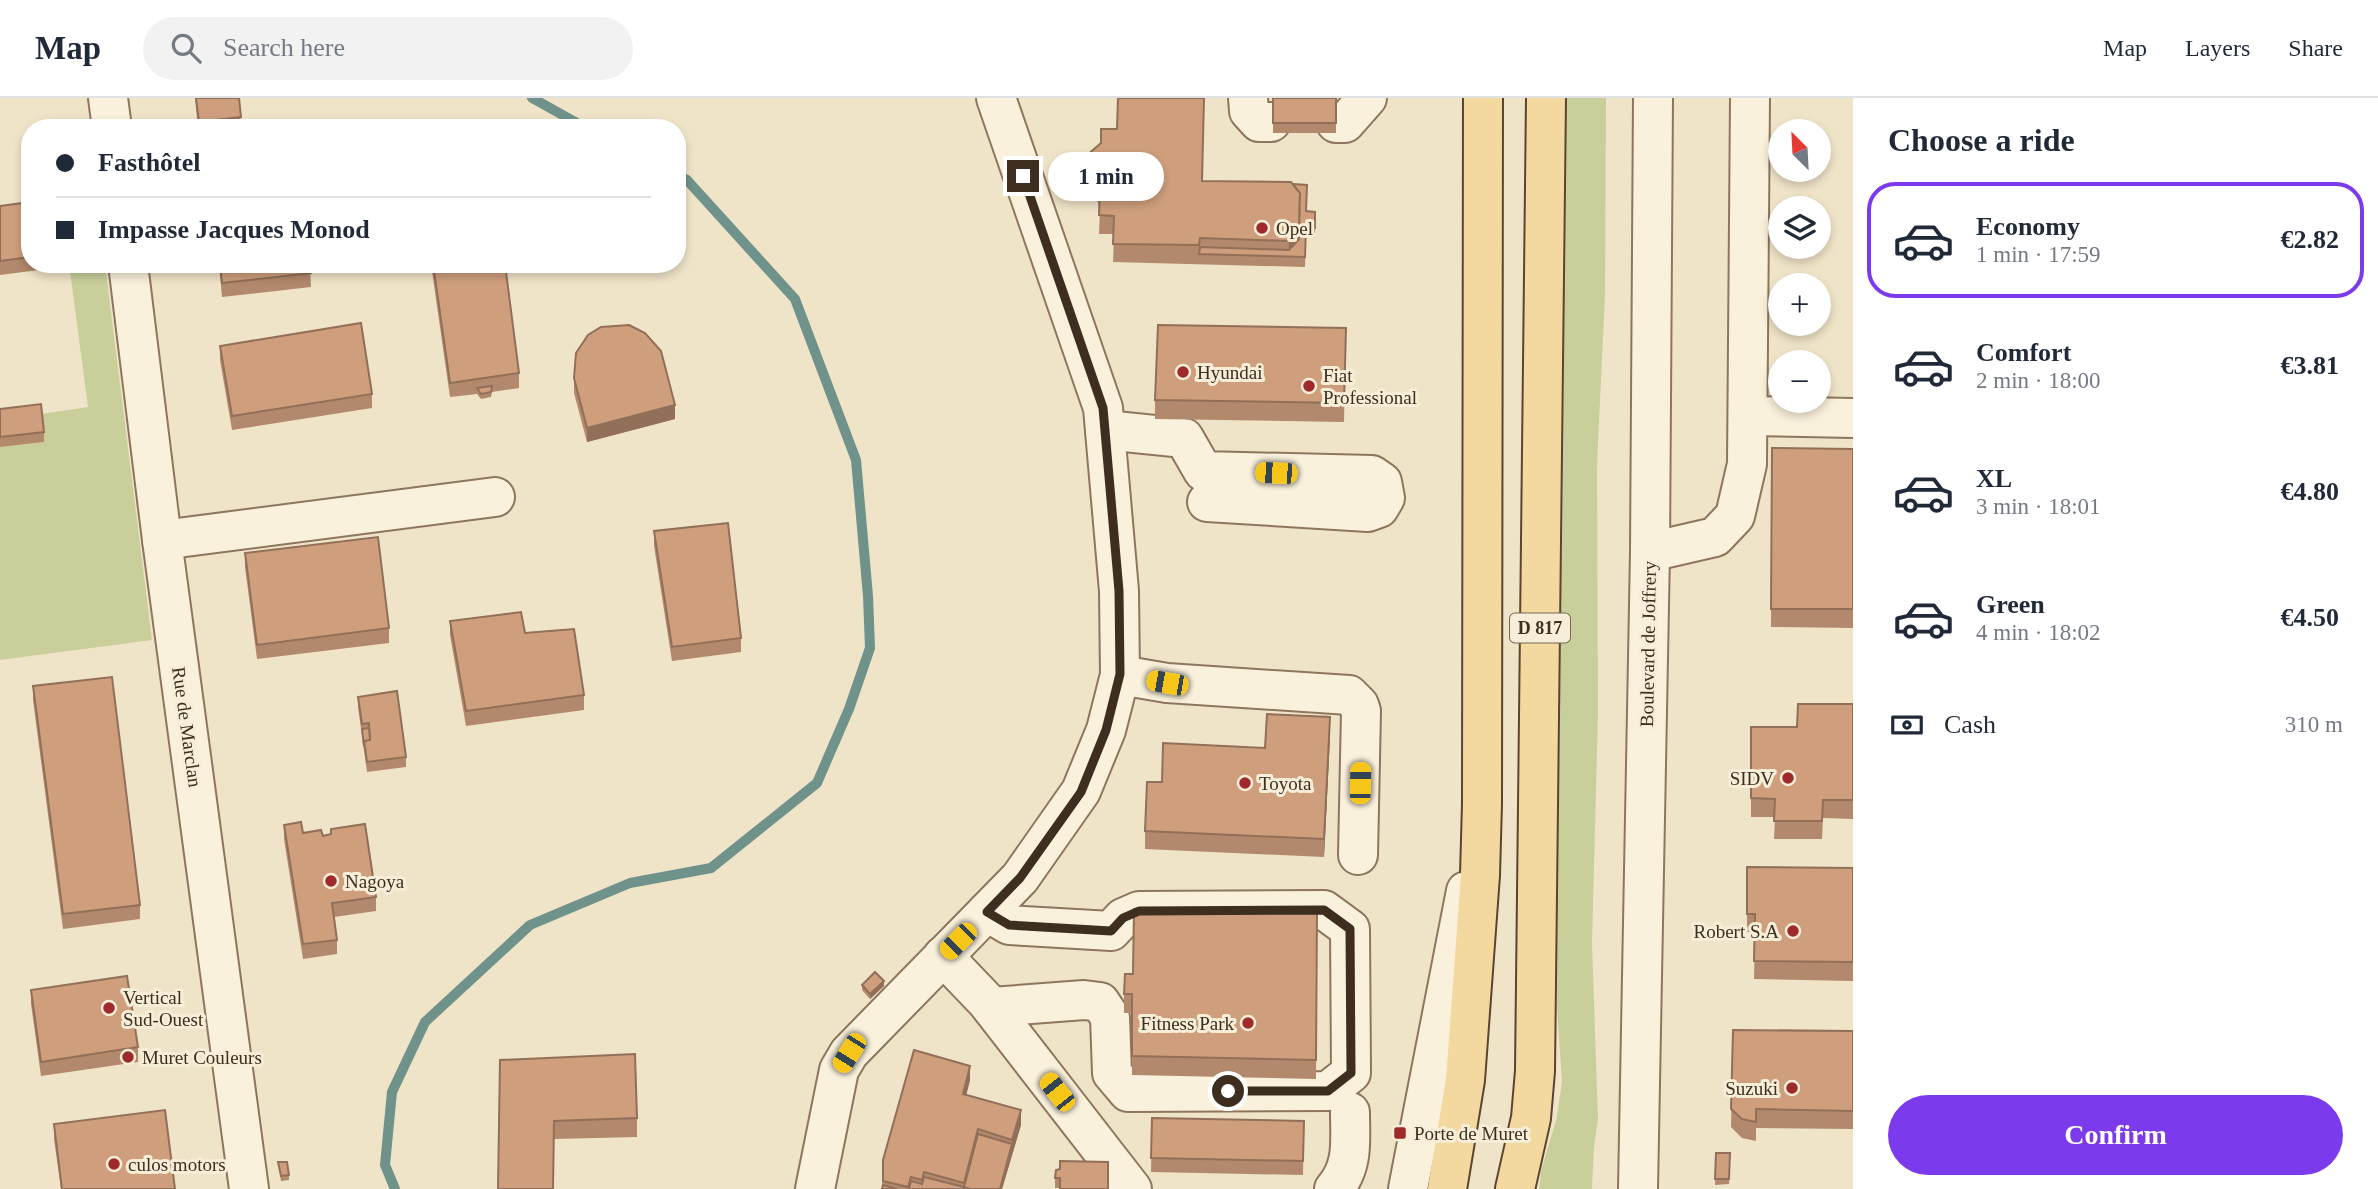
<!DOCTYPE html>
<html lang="en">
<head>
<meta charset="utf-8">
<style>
  body { margin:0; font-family:Georgia,serif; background:#f2f2f3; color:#1f2937; height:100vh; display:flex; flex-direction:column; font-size:26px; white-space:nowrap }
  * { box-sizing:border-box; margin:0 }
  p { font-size:23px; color:#747a83 }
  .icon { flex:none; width:38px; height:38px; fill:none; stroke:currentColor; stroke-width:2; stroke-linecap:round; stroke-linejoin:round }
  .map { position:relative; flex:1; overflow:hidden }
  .drawer { display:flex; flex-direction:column; background:#fff; width:525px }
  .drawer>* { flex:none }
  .top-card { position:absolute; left:21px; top:21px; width:665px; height:154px; border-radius:28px; box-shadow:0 4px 10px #0003; display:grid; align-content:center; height:154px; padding:0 35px; background:#fff }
  .needle { width:46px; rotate:336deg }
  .buttons { position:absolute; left:1768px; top:21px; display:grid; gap:14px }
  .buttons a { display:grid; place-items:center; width:63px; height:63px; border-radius:50%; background:#fff; box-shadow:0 4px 10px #0003; font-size:35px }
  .end { position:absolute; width:32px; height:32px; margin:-16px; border:9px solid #3d2e20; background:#fff; box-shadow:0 0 0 4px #fff }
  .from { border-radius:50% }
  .bubble { position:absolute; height:49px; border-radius:24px; background:#fff; box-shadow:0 4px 10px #0003; font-size:23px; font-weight:700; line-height:49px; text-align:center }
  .car { position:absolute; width:21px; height:42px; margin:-21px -10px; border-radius:9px; box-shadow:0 0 5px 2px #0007; background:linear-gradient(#f5c518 24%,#345 0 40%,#f5c518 0 76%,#345 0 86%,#f5c518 0) }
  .top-card b { display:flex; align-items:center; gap:24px; height:66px; font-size:26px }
  .top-card b+b { border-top:2px solid #e0e1e3 }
  .top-card i { width:18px; height:18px; background:#1f2937 }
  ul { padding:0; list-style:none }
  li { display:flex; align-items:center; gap:21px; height:116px; margin:0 14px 10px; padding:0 21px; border:4px solid transparent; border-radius:28px }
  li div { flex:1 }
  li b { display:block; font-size:26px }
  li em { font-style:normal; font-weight:700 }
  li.selected { border-color:#7c3aed }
  li>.icon { width:63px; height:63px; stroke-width:1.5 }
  h2 { padding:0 35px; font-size:32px; line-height:84px }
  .pay { display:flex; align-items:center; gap:18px; height:77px; padding:0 35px; font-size:26px }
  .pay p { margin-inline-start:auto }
  .primary-button { display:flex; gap:14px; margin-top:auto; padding:14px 35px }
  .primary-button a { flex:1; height:80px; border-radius:42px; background:#7c3aed; color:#fff; font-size:28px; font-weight:700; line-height:80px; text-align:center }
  header { display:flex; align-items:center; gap:42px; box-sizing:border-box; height:98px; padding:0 35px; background:#fff; border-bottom:2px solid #e0e1e3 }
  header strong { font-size:33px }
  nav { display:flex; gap:38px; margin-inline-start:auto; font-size:24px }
  .search { width:490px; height:63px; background:#f2f2f3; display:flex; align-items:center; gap:18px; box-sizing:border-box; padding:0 24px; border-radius:38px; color:#747a83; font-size:26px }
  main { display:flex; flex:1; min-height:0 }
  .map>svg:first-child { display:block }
  .green { fill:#c9cf9b }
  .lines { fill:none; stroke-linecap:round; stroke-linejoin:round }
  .stream { stroke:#6f938a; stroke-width:10 }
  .minor-casing { stroke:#8d765c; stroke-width:42 }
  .major-casing { stroke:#5b4430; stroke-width:42 }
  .minor { stroke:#faf1dc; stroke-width:38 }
  .major { stroke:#f3d9a0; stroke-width:38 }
  .wall { fill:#b2896c }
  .shaded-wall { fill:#916f58 }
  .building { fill:#cf9f7d; stroke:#916f58; stroke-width:2 }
  .route { stroke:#3d2e20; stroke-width:9 }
  .poi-dot { fill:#9e2a2b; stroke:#f7eed8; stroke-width:2.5 }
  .labels { text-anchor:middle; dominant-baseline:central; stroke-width:6; stroke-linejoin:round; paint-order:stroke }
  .shield { fill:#f7eed8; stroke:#756857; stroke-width:2 }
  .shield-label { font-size:18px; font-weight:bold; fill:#3d2e20 }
  .poi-label { font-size:19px; fill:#3d2e20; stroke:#f7eed8; text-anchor:start }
  .street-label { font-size:19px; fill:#3d2e20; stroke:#f7eed8 }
</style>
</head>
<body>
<header>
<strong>Map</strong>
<div class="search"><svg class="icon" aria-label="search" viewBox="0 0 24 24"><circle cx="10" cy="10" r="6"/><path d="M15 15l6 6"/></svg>Search here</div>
<nav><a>Map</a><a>Layers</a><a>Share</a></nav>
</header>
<main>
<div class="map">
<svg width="1853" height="1091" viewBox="0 0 1853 1091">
  <rect width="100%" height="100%" fill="#f0e4c8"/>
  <!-- green -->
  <g class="green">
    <path d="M 1564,0 L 1606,0 L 1605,198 L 1597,367 L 1598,615 L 1592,845 L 1598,1021 L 1594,1049 L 1592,1091 L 1539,1091 L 1541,1073 L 1557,1019 L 1562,983 L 1557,910 L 1557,786 Z"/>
    <path d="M 69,166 L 105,166 L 152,542 L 0,562 L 0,349 L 44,344 L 41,316 L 88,309 Z"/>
  </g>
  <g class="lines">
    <!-- stream -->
    <g class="stream">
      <path d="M 532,0 L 586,30"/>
      <path d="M 395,1091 L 385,1067 L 392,994 L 425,924 L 530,827 L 630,785 L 711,770 L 817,685 L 849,611 L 870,550 L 868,498 L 856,362 L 795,201 L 687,82 L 677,77"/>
    </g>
    <defs>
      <g id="minor">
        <path d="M 108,0 L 112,30"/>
        <path d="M 1248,0 L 1249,13 L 1259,24 L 1271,24"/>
        <path d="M 1336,25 L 1345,25 L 1367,0"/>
        <path d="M 128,166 L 162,442 L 249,1091"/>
        <path d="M 1748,318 L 1853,320"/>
        <path d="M 1105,332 L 1184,340 L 1203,373 L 1372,377 L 1382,384 L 1385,400 L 1379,410 L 1368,414 L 1207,404"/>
        <path d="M 162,442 L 495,399"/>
        <path d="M 1650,454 L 1715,439 L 1735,418 L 1747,366 L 1750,0"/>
        <path d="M 1120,577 L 1167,585 L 1349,597 L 1359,607 L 1361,613 L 1358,757"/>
        <path d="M 987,814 L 1009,827 L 1111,833 L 1123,820 L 1139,813 L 1324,812 L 1350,831 L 1351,975 L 1328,993 L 1128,994 L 1112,975 L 1110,919 L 1100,904 L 1084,902 L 991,909"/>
        <path d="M 943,858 L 987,904 L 1132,1091"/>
        <path d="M 815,1091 L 839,972 L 849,955 L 1020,780 L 1081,693 L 1106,632 L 1120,577 L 1119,493 L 1103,310 L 996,0"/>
        <path d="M 1334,1091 C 1354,1068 1350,1043 1350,1014"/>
        <path d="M 1408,1091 L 1466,793"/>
        <path d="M 1638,1091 L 1650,454 L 1653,0"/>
      </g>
      <g id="major">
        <path d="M 1447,1091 L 1465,982 L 1480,777 L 1482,705 L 1483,0"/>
        <path d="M 1515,1091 L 1531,1020 L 1535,973 L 1546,0"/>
      </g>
    </defs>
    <!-- minor casing -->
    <use href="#minor" class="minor-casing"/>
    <!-- major casing -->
    <use href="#major" class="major-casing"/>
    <!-- minor -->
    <use href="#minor" class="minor"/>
    <!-- major -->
    <use href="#major" class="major"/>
  </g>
  <!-- wall -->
  <g class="wall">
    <path d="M 195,0 L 239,0 L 241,29 L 198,30 Z"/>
    <rect x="1273" y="0" width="63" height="35"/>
    <path d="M 1086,58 L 1202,83 L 1306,113 L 1315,114 L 1315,140 L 1306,139 L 1305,169 L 1113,164 L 1114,136 L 1099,136 L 1100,109 L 1086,77 Z"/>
    <path d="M 30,104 L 30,166 L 47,166 L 47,171 L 0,177 L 0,108 Z"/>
    <path d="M 219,166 L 310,166 L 311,189 L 222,199 Z"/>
    <path d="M 431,166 L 505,166 L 519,275 L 519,290 L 492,294 L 491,299 L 481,301 L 477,296 L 450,299 Z"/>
    <path d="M 1346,230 L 1344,324 L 1155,321 L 1155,302 Z"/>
    <path d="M 220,248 L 372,296 L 372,310 L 232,332 L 220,262 Z"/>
    <path d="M 574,280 L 675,321 L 587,344 L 574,295 Z"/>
    <path d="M 0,311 L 44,334 L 44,344 L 0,349 Z"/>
    <path d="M 1772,350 L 1853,351 L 1853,530 L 1771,529 Z"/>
    <path d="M 654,433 L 741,540 L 741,554 L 672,563 L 654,448 Z"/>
    <path d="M 245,455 L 389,530 L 389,545 L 257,561 L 245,469 Z"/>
    <path d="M 450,523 L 525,535 L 584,597 L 584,612 L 466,628 L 450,537 Z"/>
    <path d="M 33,588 L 140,807 L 140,821 L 63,831 L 33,602 Z"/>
    <path d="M 358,599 L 406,659 L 406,669 L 367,674 L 358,609 Z"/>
    <path d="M 1853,606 L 1853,721 L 1823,720 L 1822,741 L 1774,741 L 1775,719 L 1751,719 L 1751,629 L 1797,629 Z"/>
    <path d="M 1330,638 L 1324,759 L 1145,751 L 1145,733 L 1162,684 L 1265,650 Z"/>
    <path d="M 284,727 L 303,735 L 323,738 L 376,799 L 376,813 L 334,819 L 337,842 L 337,856 L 303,861 L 284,741 Z"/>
    <path d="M 1747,769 L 1853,770 L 1853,883 L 1754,881 L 1755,834 L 1747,834 Z"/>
    <path d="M 1317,814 L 1316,981 L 1132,977 L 1132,915 L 1124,915 L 1124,896 L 1133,876 Z"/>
    <path d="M 862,887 L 884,888 L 870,901 L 862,892 Z"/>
    <path d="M 31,892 L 138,949 L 138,964 L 41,978 L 31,906 Z"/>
    <path d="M 1733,932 L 1853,933 L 1853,1031 L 1756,1030 L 1756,1043 L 1742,1040 L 1731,1029 Z"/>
    <path d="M 500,962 L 637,1020 L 637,1039 L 554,1041 Z"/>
    <path d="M 970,982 L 966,997 L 1021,1027 L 1002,1091 L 882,1091 L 883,1062 Z"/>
    <path d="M 1152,1020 L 1304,1023 L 1303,1077 L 1151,1074 Z"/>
    <path d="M 54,1026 L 175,1091 L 61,1091 L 54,1041 Z"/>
    <path d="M 1716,1055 L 1730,1055 L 1729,1086 L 1715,1087 Z"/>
    <path d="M 278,1064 L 289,1077 L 289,1082 L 281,1083 Z"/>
    <path d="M 1060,1071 L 1060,1090 L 1055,1090 L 1055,1080 Z"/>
  </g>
  <!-- shaded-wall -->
  <g class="shaded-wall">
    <path d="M 1299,132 L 1299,151 L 1289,158 L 1289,143 Z"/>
    <path d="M 675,307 L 675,321 L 587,344 L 587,330 Z"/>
    <path d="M 1330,619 L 1330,638 L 1324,759 L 1324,741 Z"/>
    <path d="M 884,883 L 884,888 L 870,901 L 870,896 Z"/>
    <path d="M 970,968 L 970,982 L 963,1010 L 963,996 Z"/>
    <path d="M 1021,1012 L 1021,1027 L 1002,1091 L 1000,1091 Z"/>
  </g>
  <!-- building -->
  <g class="building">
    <path d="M 196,0 L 239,0 L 241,19 L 199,24 Z"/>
    <path d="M 1118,0 L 1204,0 L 1202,83 L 1291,84 L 1300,95 L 1299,132 L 1289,143 L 1200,140 L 1199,147 L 1113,146 L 1114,118 L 1099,117 L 1100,91 L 1086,58 L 1101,45 L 1101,31 L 1117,31 Z"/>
    <rect x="1273" y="0" width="63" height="25"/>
    <path d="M 1293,86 L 1307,87 L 1306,113 L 1315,114 L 1315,130 L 1306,129 L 1305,159 L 1199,156 L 1200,149 L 1289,152 L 1299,141 L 1300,95 Z"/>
    <path d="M 30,104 L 30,159 L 0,163 L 0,108 Z"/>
    <path d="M 220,166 L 310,166 L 311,175 L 222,185 Z"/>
    <path d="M 433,166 L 505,166 L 519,275 L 450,285 Z"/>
    <path d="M 361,225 L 372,296 L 232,318 L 220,248 Z"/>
    <path d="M 629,227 L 645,235 L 661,253 L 675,307 L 587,330 L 574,280 L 576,255 L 588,237 L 601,229 Z"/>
    <path d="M 1158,227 L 1346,230 L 1344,305 L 1155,302 Z"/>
    <path d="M 492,288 L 491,294 L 481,296 L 477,290 Z"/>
    <path d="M 41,306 L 44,334 L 0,339 L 0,311 Z"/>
    <path d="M 1772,350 L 1853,351 L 1853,511 L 1771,511 Z"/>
    <path d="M 728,425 L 741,540 L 672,549 L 654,433 Z"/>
    <path d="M 378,439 L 389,530 L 257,547 L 245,455 Z"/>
    <path d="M 521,514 L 525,535 L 574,531 L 584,597 L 466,613 L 450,523 Z"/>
    <path d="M 112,579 L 140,807 L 63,816 L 33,588 Z"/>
    <path d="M 397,593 L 406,659 L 367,664 L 364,643 L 370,641 L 369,625 L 362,626 L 358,599 Z"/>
    <path d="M 1798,606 L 1853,606 L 1853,702 L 1823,702 L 1822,723 L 1774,723 L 1775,701 L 1751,700 L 1751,629 L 1797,629 Z"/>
    <path d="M 1267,616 L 1330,619 L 1324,741 L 1145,733 L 1147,684 L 1162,684 L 1163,645 L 1265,650 Z"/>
    <path d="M 369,630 L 370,642 L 364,643 L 364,648 L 362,631 Z"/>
    <path d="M 301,724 L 303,735 L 321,732 L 323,738 L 331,736 L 331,731 L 365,726 L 376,799 L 332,805 L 337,842 L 303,846 L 284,727 Z"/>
    <path d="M 1747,769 L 1853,770 L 1853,864 L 1754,863 L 1755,816 L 1747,816 Z"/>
    <path d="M 1134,811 L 1317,814 L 1316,962 L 1132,958 L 1132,896 L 1124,896 L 1125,876 L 1133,876 Z"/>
    <path d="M 875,874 L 884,883 L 870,896 L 862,887 Z"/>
    <path d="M 127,878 L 138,949 L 41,964 L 31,892 Z"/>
    <path d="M 1733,932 L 1853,933 L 1853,1013 L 1756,1011 L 1756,1024 L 1742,1021 L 1731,1011 Z"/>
    <path d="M 914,952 L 970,968 L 963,996 L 1021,1012 L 1012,1042 L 978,1031 L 964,1085 L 924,1074 L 922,1082 L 911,1079 L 908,1089 L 883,1083 L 883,1062 Z"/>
    <path d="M 635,956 L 637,1020 L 554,1023 L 553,1091 L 498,1091 L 500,962 Z"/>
    <path d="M 165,1012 L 175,1091 L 62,1091 L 54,1026 Z"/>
    <path d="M 1152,1020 L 1304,1023 L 1303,1063 L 1151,1060 Z"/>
    <path d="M 978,1036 L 1012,1046 L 1000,1091 L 970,1091 L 964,1089 Z"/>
    <path d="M 1716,1055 L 1730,1055 L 1729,1081 L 1715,1081 Z"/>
    <path d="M 1060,1063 L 1108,1064 L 1108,1091 L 1060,1091 L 1060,1080 L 1055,1080 L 1056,1072 L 1060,1071 Z"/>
    <path d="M 278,1064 L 287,1064 L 289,1077 L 281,1078 Z"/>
    <path d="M 924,1079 L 964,1089 L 963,1091 L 909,1091 L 911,1083 L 922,1086 Z"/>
    <path d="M 883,1087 L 897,1091 L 882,1091 Z"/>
  </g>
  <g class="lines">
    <!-- route -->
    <path class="route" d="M 1023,78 L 1103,310 L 1119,493 L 1120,576 L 1106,632 L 1081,694 L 1020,780 L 987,814 L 1009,827 L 1111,833 L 1123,820 L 1139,813 L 1324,812 L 1350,831 L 1351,975 L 1328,993 L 1228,993"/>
  </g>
  <!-- markers -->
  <g class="poi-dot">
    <circle cx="1262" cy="130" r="7"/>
    <circle cx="1183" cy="274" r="7"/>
    <circle cx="1309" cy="288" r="7"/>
    <circle cx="1788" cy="680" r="7"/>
    <circle cx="1245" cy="685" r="7"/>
    <circle cx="331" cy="783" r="7"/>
    <circle cx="1793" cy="833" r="7"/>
    <circle cx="109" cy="910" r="7"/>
    <circle cx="1248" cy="925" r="7"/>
    <circle cx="128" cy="959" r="7"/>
    <circle cx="1792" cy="990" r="7"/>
    <rect x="1393" y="1028" width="14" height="14" rx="3.5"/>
    <circle cx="114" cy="1066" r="7"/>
  </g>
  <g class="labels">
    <!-- shield labels -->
    <rect class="shield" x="1510" y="515.5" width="60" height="29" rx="5"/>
    <g class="shield-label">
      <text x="1540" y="530">D 817</text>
    </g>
    <!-- poi labels -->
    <g class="poi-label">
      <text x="1276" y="130">Opel</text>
      <text x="1197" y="274">Hyundai</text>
      <text x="1323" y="277">Fiat<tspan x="1323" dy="22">Professional</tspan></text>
      <text x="1774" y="680" text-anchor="end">SIDV</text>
      <text x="1259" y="685">Toyota</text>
      <text x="345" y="783">Nagoya</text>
      <text x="1779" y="833" text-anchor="end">Robert S.A</text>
      <text x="123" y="899">Vertical<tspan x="123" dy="22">Sud-Ouest</tspan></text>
      <text x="1234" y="925" text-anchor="end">Fitness Park</text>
      <text x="142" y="959">Muret Couleurs</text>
      <text x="1778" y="990" text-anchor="end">Suzuki</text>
      <text x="1414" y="1035">Porte de Muret</text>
      <text x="128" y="1066">culos motors</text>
    </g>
    <!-- street labels -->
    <g class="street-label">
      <text transform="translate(1648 546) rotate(-89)">Boulevard de Joffrery</text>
      <text transform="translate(187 629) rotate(82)">Rue de Marclan</text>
    </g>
  </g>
</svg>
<div class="buttons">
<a><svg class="needle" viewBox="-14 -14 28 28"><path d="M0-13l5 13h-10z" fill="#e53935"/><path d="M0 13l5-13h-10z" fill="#747a83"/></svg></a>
<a><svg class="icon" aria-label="layers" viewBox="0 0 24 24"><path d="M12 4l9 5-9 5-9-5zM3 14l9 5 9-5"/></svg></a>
<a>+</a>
<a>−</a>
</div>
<i class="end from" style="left:1228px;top:993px"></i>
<i class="end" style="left:1023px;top:78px"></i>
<div class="bubble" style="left:1048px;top:54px;width:116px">1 min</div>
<i class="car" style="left:1276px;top:375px;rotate:272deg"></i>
<i class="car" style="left:1167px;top:585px;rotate:280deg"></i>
<i class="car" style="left:1360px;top:685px;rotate:1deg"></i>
<i class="car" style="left:958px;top:843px;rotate:225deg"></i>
<i class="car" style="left:849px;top:955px;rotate:212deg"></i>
<i class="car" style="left:1057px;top:994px;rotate:322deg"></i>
<div class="top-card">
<b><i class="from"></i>Fasthôtel</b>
<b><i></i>Impasse Jacques Monod</b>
</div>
</div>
<section class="drawer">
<h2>Choose a ride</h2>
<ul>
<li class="selected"><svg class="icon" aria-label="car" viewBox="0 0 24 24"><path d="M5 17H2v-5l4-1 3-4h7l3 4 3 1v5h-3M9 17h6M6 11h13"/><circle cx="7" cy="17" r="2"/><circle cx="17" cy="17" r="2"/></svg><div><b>Economy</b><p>1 min · 17:59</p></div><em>€2.82</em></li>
<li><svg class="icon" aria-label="car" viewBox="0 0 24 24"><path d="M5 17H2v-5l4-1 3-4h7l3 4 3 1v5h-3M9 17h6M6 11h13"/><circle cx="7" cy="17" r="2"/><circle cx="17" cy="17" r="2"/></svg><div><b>Comfort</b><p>2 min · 18:00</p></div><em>€3.81</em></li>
<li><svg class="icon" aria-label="car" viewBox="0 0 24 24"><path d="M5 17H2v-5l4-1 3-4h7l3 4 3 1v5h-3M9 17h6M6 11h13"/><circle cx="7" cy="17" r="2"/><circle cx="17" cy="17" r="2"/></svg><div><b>XL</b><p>3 min · 18:01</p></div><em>€4.80</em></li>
<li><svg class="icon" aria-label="car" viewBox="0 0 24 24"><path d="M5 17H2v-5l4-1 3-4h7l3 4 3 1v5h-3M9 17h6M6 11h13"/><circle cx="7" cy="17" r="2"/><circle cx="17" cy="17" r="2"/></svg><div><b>Green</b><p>4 min · 18:02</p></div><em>€4.50</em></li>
</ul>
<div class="pay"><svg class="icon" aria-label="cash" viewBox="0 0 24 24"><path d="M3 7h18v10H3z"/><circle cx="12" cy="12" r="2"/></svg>Cash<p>310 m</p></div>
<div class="primary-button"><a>Confirm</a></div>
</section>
</main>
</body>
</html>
